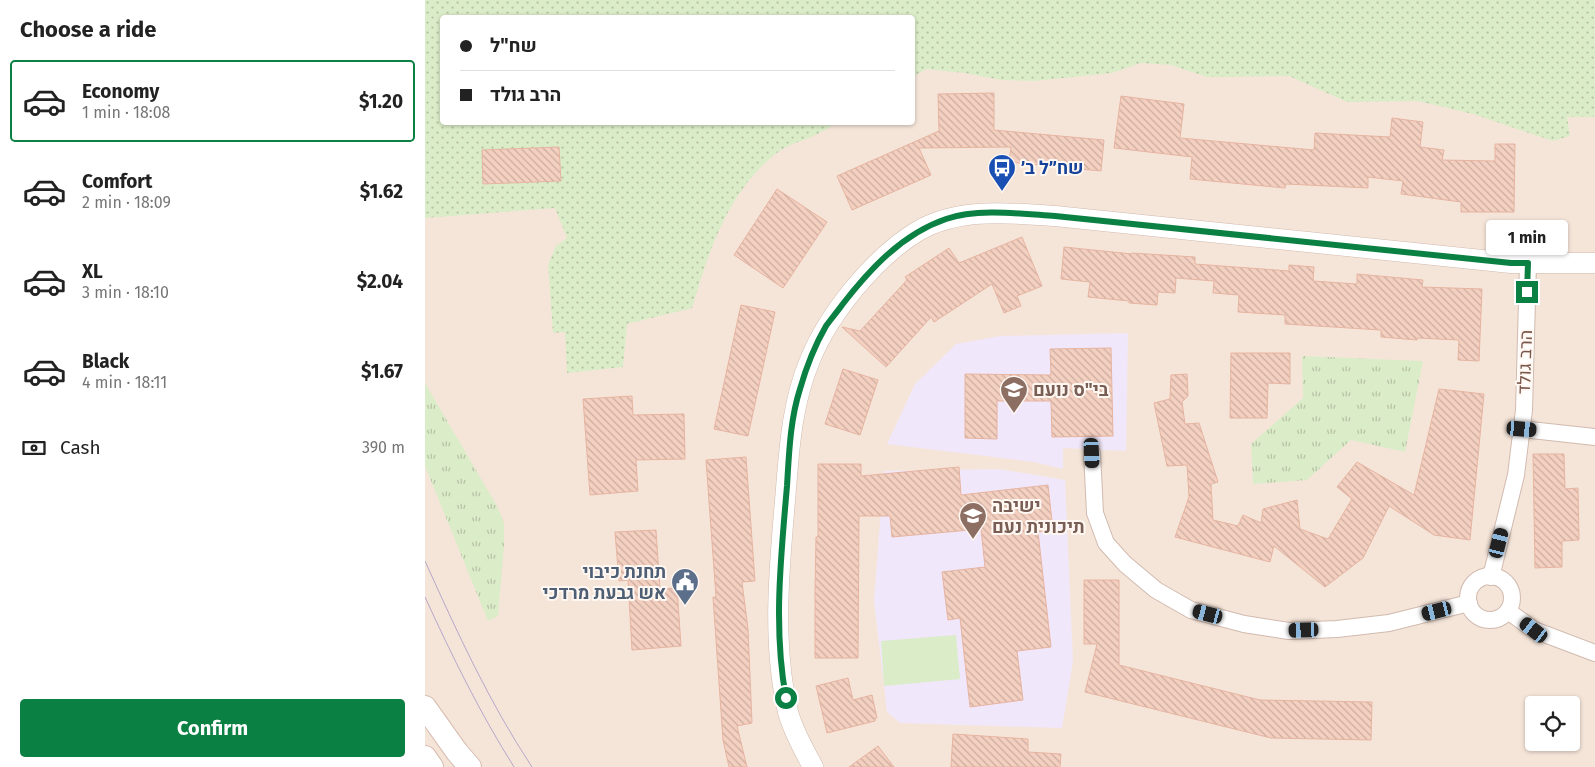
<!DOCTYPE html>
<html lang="en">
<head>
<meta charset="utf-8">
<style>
  body { margin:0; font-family:"Fira Sans",Heebo,sans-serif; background:#f2f2f2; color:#222; height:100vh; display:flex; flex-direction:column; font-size:19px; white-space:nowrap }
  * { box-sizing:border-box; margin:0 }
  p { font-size:16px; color:#767676 }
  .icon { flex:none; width:28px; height:28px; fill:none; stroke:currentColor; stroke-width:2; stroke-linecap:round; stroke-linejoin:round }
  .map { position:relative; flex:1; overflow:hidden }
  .side { display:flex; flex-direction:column; background:#fff; width:425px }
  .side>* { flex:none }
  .top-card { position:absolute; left:15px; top:15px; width:475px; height:110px; border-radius:5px; box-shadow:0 1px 4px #0004; display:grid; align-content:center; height:110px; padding:0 20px; background:#fff }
  .controls { position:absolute; left:1100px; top:696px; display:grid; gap:10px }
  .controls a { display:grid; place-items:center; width:55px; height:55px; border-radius:5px; background:#fff; box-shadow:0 1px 4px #0004; font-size:25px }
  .end { position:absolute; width:22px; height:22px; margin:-11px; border:6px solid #0b8043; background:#fff; box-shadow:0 0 0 2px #fff }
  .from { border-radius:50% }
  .bubble { position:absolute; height:35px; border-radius:5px; background:#fff; box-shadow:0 1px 4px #0004; font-size:16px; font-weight:700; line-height:35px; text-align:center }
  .car { position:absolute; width:15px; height:30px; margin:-15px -8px; border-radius:6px; box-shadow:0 0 4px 1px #0007; background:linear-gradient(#222 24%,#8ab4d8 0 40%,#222 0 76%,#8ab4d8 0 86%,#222 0) }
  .top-card b { display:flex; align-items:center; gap:18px; height:48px; font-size:19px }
  .top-card b+b { border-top:1px solid #e0e0e0 }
  .top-card i { width:12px; height:12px; background:#222 }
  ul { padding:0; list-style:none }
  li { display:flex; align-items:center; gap:15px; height:82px; margin:0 10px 8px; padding:0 10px; border:2px solid transparent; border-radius:5px }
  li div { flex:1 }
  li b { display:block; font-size:19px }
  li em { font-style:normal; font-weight:700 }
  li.current { border-color:#0b8043 }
  li>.icon { width:45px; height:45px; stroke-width:1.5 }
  h2 { padding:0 20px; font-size:22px; line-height:60px }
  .pay { display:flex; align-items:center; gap:12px; height:55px; padding:0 20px; font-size:19px }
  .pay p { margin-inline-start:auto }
  .cta { display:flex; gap:10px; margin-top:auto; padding:10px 20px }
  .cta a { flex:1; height:58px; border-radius:5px; background:#0b8043; color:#fff; font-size:20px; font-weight:700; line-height:58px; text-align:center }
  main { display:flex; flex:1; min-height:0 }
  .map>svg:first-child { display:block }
  .residential { fill:#f5e5d9; fill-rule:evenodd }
  .education { fill:#f1e7fa }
  .grass { fill:url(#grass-dots) }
  .park { fill:url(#park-tufts) }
  .pitch { fill:#dbecc8 }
  .building { fill:url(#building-back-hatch); stroke:#e7b4a1 }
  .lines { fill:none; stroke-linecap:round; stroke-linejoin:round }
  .minor-casing { stroke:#d1baaf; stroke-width:18 }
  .tertiary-casing { stroke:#d1baaf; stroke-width:21 }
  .secondary-casing { stroke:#d6bcaf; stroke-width:24 }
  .minor { stroke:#fff; stroke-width:16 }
  .tertiary { stroke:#fff; stroke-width:20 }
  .secondary { stroke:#fff; stroke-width:22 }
  .tram { stroke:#b6a7c9; stroke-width:1 }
  .route { stroke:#0b8043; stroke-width:6 }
  .labels { text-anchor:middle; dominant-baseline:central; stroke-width:4; stroke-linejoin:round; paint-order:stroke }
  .transit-label { font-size:18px; font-weight:bold; fill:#164399; stroke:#fff8f2; text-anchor:start }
  .street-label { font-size:18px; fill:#7a574c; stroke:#fff8f2 }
  .education-label { font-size:18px; font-weight:bold; fill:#785e54; stroke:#fff8f2; text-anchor:start }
  .service-label { font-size:18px; font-weight:bold; fill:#4e5e75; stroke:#fff8f2; text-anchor:end }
</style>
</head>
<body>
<main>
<section class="side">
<h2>Choose a ride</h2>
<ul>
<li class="current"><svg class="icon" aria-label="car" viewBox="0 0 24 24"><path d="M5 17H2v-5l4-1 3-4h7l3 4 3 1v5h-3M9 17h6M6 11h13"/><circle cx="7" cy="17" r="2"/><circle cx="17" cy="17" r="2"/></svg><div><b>Economy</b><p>1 min · 18:08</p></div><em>$1.20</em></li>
<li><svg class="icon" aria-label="car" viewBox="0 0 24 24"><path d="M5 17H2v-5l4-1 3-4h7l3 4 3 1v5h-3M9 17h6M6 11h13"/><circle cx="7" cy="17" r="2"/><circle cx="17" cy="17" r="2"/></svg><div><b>Comfort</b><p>2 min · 18:09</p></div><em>$1.62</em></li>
<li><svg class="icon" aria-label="car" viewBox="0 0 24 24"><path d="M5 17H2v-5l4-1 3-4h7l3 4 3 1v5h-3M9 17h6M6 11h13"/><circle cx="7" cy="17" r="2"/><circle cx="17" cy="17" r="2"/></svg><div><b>XL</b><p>3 min · 18:10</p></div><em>$2.04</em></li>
<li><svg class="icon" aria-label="car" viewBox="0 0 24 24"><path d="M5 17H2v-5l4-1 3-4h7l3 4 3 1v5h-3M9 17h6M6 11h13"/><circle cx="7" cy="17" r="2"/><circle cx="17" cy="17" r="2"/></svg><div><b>Black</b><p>4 min · 18:11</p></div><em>$1.67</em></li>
</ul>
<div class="pay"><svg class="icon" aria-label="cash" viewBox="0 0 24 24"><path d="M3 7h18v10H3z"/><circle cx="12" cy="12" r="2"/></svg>Cash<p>390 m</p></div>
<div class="cta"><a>Confirm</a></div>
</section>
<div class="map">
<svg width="1170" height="767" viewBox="0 0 1170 767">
  <defs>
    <pattern id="grass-dots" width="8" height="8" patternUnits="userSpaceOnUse" patternTransform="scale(1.25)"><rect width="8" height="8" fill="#dbecc8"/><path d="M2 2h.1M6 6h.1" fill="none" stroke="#b7c2a5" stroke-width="1.8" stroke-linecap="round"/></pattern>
    <pattern id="park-tufts" width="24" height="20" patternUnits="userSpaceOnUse" patternTransform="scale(1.25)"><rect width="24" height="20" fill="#dbecc8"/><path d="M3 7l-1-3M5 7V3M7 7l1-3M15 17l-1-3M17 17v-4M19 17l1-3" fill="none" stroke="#b7c2a5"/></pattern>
    <pattern id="building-back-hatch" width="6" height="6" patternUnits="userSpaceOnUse" patternTransform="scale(1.25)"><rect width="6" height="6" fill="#f4d0c1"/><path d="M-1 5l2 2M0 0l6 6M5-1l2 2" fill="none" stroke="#cbac9f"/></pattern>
  </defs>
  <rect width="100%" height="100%" fill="#fdf4eb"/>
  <!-- residential -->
  <path class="residential" d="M 0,0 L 1170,0 L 1170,767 L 0,767 ZM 18,18 L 488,18 L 488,122 L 18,122 ZM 1109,705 L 1146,705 L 1146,742 L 1109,742 Z"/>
  <!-- education -->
  <g class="education">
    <path d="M 703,333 L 701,451 L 638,448 L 638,469 L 609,462 L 462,444 L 490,384 L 531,344 L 575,336 Z"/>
    <path d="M 574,469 L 640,480 L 648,661 L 637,728 L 475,723 L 462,712 L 449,601 L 459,471 Z"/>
  </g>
  <!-- grass -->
  <path class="grass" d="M 0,0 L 1170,0 L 1170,117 L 1142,117 L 1145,136 L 1128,141 L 1048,114 L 993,101 L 922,102 L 864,76 L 782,77 L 746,65 L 716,63 L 687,73 L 609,81 L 577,80 L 539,73 L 501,69 L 488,77 L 488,18 L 18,18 L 18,122 L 411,123 C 407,125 403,129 398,131 C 385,139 369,142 356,150 C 305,186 284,250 267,308 L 202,324 L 198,367 L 142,373 L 140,332 L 128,333 L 123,265 L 131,246 L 142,238 L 130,208 L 0,218 Z"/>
  <!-- park -->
  <g class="park">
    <path d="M 877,356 L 998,361 L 980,452 L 926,440 L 882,480 L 828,484 L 826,444 L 878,398 Z"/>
    <path d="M 0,383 L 72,506 L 79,523 L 79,546 L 73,616 L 63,621 L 0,466 Z"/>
  </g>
  <!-- pitch -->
  <path class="pitch" d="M 531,635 L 535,679 L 459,686 L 456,641 Z"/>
  <!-- building -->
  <g class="building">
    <path d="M 569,93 L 569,130 L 679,140 L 676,171 L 584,162 L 586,147 L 494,148 L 506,175 L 427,210 L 412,176 L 514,131 L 513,94 Z"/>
    <path d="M 696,96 L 759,104 L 755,138 L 889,150 L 890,133 L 965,137 L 967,118 L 998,122 L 995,147 L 1019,150 L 1017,160 L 1070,161 L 1070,144 L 1090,144 L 1089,212 L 1036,212 L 1036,202 L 976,194 L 978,181 L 943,177 L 943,188 L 861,184 L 860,188 L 765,179 L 767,157 L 689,148 Z"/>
    <path d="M 134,147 L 136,181 L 58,184 L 57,150 Z"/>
    <path d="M 352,189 L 402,222 L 358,288 L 309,255 Z"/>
    <path d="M 597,237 L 617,286 L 592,296 L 596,306 L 579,313 L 567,284 L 509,322 L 506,317 L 461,367 L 417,327 L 435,331 L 482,280 L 480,277 L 524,248 L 534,263 Z"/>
    <path d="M 639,247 L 707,254 L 707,253 L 770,257 L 770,264 L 864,271 L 864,265 L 889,267 L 888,281 L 932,284 L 932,274 L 998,280 L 997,287 L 1057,289 L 1054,361 L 1033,360 L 1034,340 L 992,338 L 992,340 L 956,337 L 956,330 L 860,324 L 860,315 L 813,312 L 814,295 L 788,293 L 789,281 L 751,278 L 750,293 L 733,292 L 732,305 L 704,303 L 704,301 L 663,297 L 665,282 L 636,279 Z"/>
    <path d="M 316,305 L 350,312 L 323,436 L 289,429 Z"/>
    <path d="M 686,348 L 688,436 L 627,437 L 626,401 L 572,401 L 572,439 L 540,438 L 540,374 L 626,375 L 625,349 Z"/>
    <path d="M 806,353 L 865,353 L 865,384 L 843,383 L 842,418 L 805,418 Z"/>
    <path d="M 418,369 L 453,380 L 435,435 L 400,424 Z"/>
    <path d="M 762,374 L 763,396 L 757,402 L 760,424 L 774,423 L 793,482 L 786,484 L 788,520 L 813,526 L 818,515 L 836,523 L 838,509 L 872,500 L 875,529 L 903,539 L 927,499 L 912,487 L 932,462 L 989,495 L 1014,389 L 1059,394 L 1045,540 L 1009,535 L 964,506 L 938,558 L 900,587 L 849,546 L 845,562 L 750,537 L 764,497 L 762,465 L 742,466 L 729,403 L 745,399 L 746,375 Z"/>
    <path d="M 207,396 L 208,415 L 259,414 L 260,459 L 211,460 L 213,491 L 165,495 L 158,399 Z"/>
    <path d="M 1108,454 L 1139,454 L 1140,489 L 1153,488 L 1154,540 L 1137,541 L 1137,567 L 1110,568 Z"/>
    <path d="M 321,457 L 330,581 L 317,582 L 323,629 L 327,723 L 312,726 L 322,767 L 304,767 L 298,740 L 288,597 L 291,597 L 281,460 Z"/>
    <path d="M 393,464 L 436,464 L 436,476 L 534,467 L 536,495 L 623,485 L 628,530 L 613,532 L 626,647 L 592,651 L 598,700 L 545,707 L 535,618 L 523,620 L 517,572 L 560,567 L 556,529 L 467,537 L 465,516 L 434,516 L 433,658 L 390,658 L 390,589 L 391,537 L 393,537 Z"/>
    <path d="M 231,530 L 235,589 L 252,588 L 256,646 L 207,650 L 203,580 L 194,581 L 190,532 Z"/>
    <path d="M 659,580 L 694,580 L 694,665 L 835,700 L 947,702 L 946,740 L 846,738 L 660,692 L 672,644 L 659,644 Z"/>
    <path d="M 423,678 L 428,700 L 447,695 L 452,718 L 450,718 L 450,721 L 402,733 L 391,686 Z"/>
    <path d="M 528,734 L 603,739 L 603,752 L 636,754 L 635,767 L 526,767 Z"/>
    <path d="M 453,746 L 469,767 L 424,767 Z"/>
  </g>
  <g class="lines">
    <defs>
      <g id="minor">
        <path d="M 1097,429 L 1170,437"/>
        <path d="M 667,453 L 670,513 L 681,543 L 700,564 L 731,590 L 766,610 L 819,624 L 864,631 L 912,629 L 964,623 L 1044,603"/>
        <circle cx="1065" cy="598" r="22"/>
        <path d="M 1066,577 L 1091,475 L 1099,410 L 1103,263"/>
        <path d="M 1083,611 L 1109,630 L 1170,653"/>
      </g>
      <path id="tertiary" d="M 388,767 C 379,750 368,731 363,712 C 347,644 354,570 360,501 C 364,453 366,405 385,360 C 404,313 450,257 493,231 C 534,207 585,213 630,216 L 1086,263 L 1170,263"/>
      <g id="secondary">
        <path d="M 0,707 L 32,752 L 45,767"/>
        <path d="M 0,757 L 7,767"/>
      </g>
    </defs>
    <!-- minor casing -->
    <use href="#minor" class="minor-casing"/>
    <!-- tertiary casing -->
    <use href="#tertiary" class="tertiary-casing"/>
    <!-- secondary casing -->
    <use href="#secondary" class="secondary-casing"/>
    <!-- minor -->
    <use href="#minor" class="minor"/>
    <!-- tertiary -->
    <use href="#tertiary" class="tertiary"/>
    <!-- secondary -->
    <use href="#secondary" class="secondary"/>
    <!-- tram -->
    <g class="tram">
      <path d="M 0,561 C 32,632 64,702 107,767"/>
      <path d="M 0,597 C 27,656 55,713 89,767"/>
    </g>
  </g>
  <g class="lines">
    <!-- route -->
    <path class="route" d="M 361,698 C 348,628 356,556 362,486 C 364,454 365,420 375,389 C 381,368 390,345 401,326 C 406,319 412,312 417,305 C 445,269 477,234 521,219 C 552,208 598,214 630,216 L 1086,263 L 1103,263 L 1102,292"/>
  </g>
  <!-- icons -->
  <defs>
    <symbol id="bus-pin" viewBox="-11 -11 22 30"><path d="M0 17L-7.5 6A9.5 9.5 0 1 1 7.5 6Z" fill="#1a4fb4" stroke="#fff8f2"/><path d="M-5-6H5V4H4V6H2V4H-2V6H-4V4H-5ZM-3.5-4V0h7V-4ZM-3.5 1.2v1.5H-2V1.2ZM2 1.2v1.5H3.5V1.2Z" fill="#fff"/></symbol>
    <symbol id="school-pin" viewBox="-11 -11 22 30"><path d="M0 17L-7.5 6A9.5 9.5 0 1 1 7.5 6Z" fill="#8d6e63" stroke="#fff8f2"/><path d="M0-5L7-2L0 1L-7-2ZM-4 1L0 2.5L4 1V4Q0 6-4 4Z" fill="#fff"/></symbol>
    <symbol id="civic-pin" viewBox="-11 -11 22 30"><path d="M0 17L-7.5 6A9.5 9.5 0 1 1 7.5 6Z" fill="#5c6f8a" stroke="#fff8f2"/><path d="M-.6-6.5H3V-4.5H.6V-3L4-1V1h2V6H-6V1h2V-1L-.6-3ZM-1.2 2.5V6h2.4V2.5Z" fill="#fff"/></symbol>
  </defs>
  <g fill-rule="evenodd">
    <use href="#bus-pin" x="561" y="152" width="32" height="43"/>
    <use href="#school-pin" x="573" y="374" width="32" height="43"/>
    <use href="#school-pin" x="532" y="500" width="32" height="43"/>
    <use href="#civic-pin" x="244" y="566" width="32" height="43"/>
  </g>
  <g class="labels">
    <!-- transit labels -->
    <g class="transit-label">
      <text x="596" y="168">שח״ל ב׳</text>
    </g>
    <!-- street labels -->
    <g class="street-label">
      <text transform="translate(1100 362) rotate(-88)">הרב גולד</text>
    </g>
    <!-- education labels -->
    <g class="education-label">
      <text x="608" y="390">בי"ס נועם</text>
      <text x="567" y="506">ישיבה<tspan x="567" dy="21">תיכונית נעם</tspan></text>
    </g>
    <!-- service labels -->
    <g class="service-label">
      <text x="241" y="572">תחנת כיבוי<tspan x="241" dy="21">אש גבעת מרדכי</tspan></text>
    </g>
  </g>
</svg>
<div class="controls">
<a><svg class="icon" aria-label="locate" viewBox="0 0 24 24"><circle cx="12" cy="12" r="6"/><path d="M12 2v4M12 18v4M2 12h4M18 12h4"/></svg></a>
</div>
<i class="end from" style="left:361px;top:698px"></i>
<i class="end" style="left:1102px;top:292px"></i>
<div class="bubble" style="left:1061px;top:220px;width:82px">1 min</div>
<i class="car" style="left:1097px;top:429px;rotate:95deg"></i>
<i class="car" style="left:667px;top:453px;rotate:177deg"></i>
<i class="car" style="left:1074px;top:543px;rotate:14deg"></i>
<i class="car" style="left:1012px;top:611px;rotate:256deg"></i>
<i class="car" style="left:783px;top:614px;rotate:285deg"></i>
<i class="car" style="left:879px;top:630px;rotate:268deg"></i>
<i class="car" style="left:1109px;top:630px;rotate:308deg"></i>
<div class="top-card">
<b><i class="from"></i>שח&quot;ל</b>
<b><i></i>הרב גולד</b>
</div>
</div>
</main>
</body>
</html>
